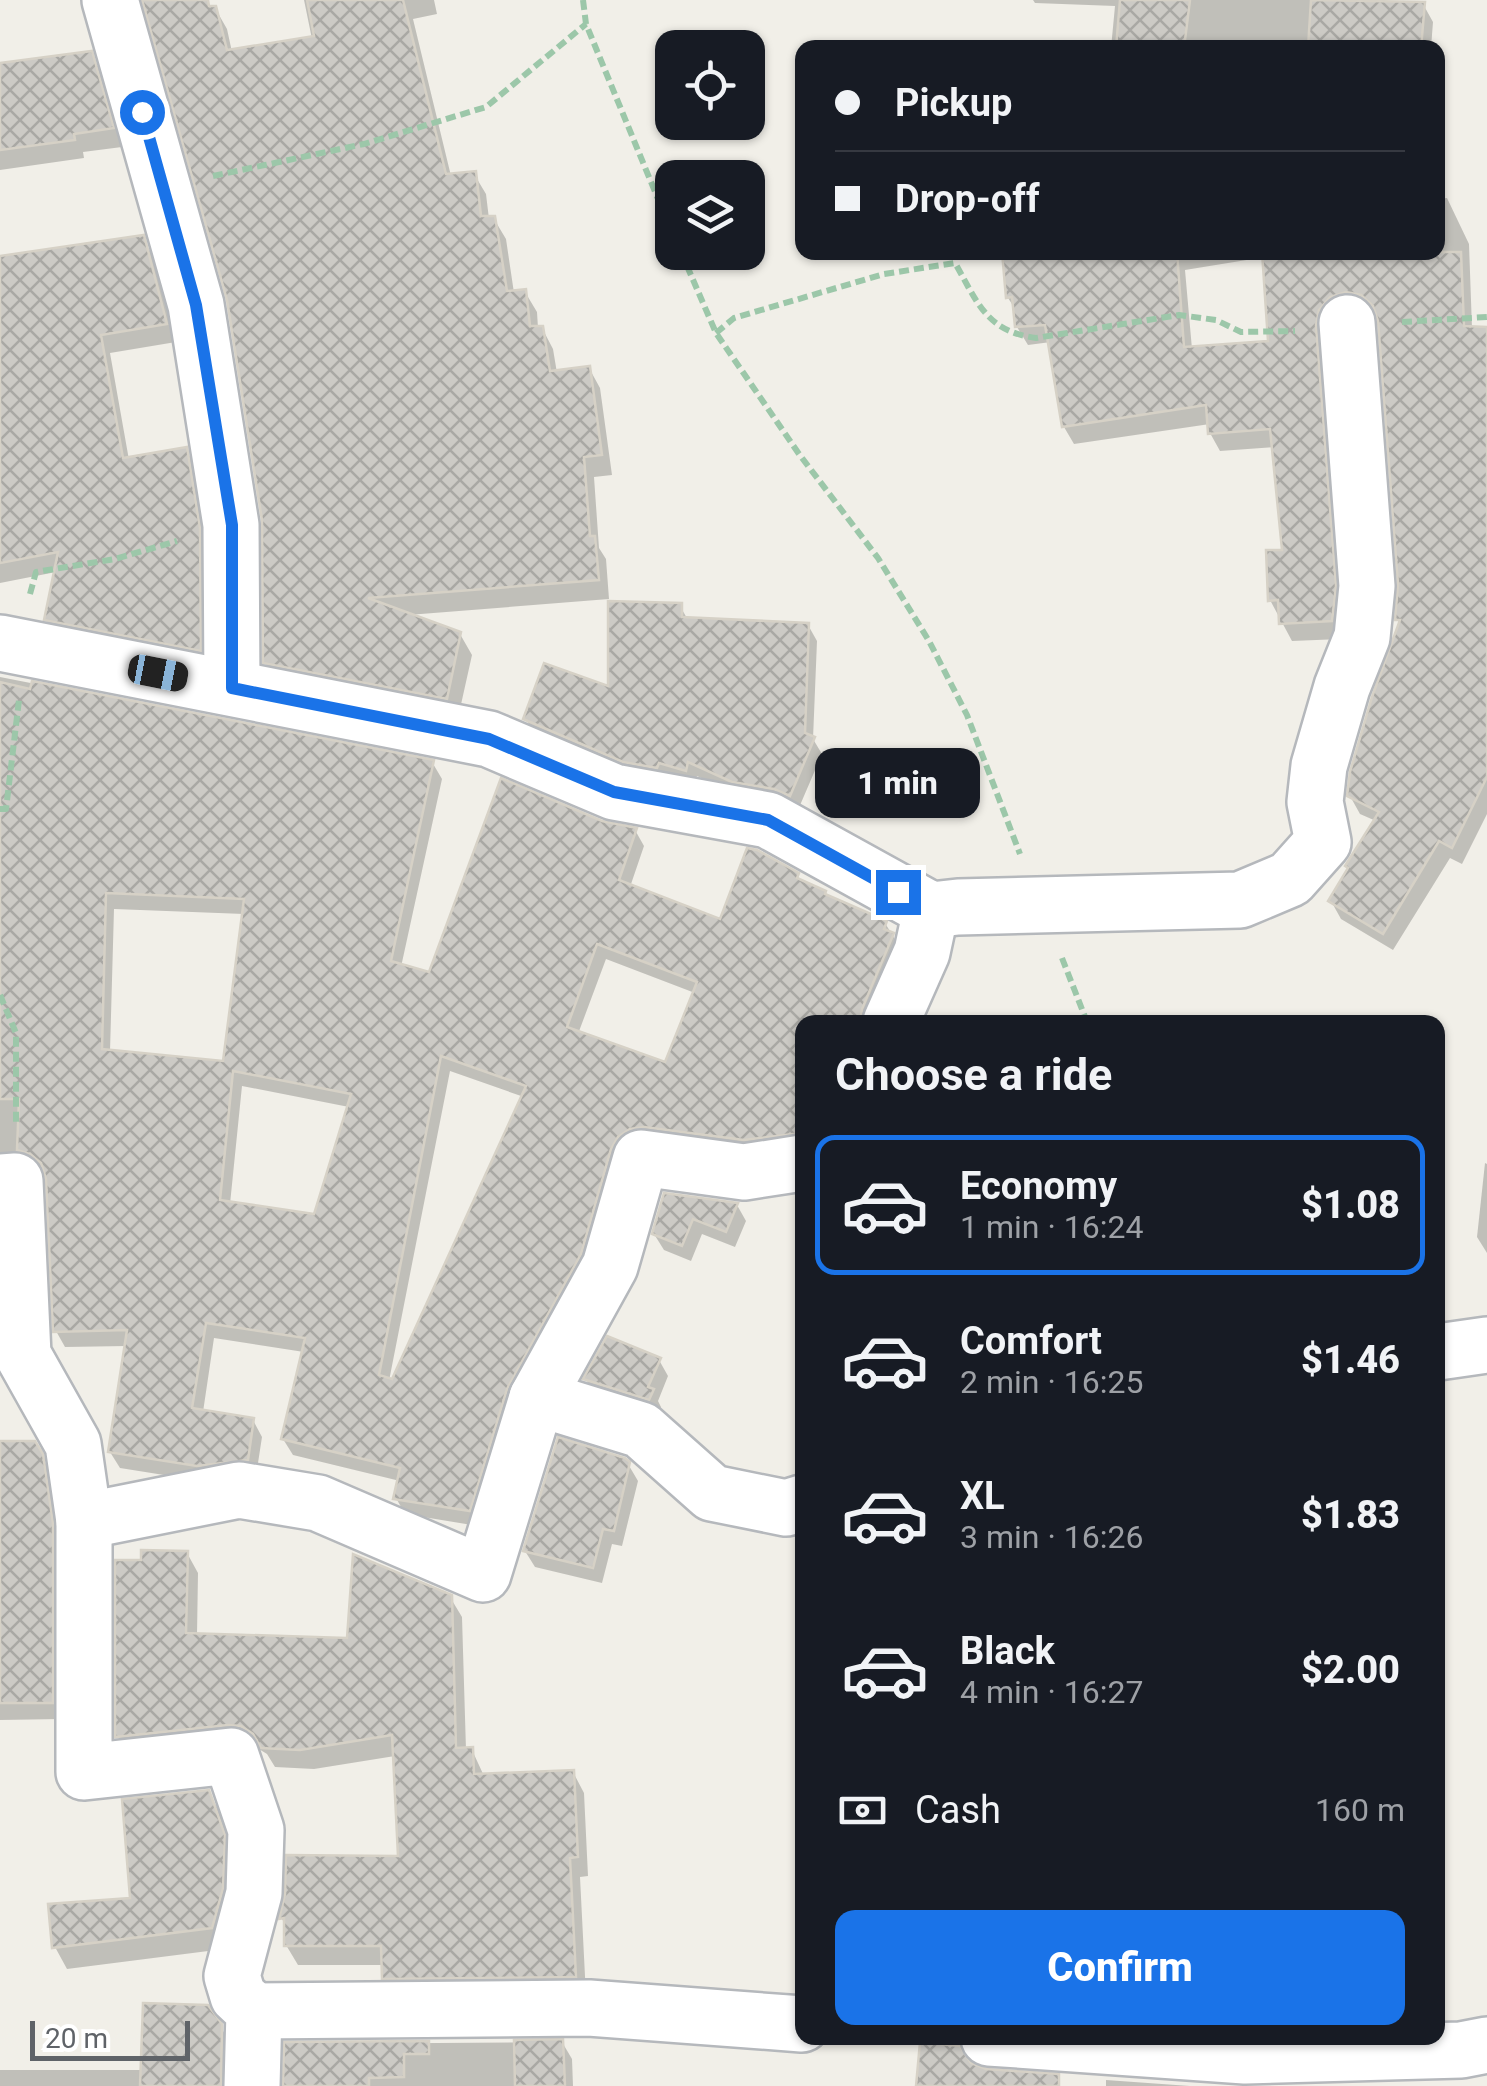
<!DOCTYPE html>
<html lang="en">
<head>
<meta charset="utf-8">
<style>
  body { margin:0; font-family:Roboto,sans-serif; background:#20242c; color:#f1f3f6; height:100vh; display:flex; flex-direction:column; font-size:38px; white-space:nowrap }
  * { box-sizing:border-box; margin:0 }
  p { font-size:32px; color:#9ea1a6 }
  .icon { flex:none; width:55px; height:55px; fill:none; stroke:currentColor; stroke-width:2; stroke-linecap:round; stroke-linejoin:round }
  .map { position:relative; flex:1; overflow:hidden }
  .panel { position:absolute; left:795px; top:1015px; width:650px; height:1030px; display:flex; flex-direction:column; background:#171b24; border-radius:20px; box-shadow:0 2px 8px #0004 }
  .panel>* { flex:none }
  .top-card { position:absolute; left:795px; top:40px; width:650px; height:220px; border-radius:20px; box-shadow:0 2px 8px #0004; display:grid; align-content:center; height:220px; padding:0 40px; background:#171b24 }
  .controls { position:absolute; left:655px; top:30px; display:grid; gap:20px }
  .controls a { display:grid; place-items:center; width:110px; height:110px; border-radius:20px; background:#171b24; box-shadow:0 2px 8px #0004; font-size:50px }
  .scale { position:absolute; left:30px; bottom:25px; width:160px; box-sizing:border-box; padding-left:10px; border:5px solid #5f6368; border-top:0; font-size:28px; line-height:35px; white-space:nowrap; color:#5f6368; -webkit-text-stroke:8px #fff; paint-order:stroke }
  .end { position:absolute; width:45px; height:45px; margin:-22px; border:12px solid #1a73e8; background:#fff; box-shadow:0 0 0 5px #fff }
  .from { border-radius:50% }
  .bubble { position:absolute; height:70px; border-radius:20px; background:#171b24; box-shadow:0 2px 8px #0004; font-size:32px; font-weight:800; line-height:70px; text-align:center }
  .car { position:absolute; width:30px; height:60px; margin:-30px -15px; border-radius:12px; box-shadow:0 0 8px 2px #0007; background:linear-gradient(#222 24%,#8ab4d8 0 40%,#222 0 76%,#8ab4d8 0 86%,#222 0) }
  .top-card b { display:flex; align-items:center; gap:35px; height:95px; font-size:38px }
  .top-card b+b { border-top:2px solid #363941 }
  .top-card i { width:25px; height:25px; background:#f1f3f6 }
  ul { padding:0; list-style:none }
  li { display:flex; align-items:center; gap:30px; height:140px; margin:0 20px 15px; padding:0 20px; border:5px solid transparent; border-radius:20px }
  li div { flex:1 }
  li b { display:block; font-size:38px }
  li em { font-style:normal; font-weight:800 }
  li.on { border-color:#1a73e8 }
  li>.icon { width:90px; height:90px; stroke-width:1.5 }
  h2 { padding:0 40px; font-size:45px; line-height:120px }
  .pay { display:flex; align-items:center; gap:25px; height:110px; padding:0 40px; font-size:38px }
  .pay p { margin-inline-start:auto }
  .action { display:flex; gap:20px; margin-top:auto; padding:20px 40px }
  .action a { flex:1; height:115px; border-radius:20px; background:#1a73e8; color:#fff; font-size:40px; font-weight:800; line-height:115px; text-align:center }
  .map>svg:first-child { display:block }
  .shadow { fill:#0003; fill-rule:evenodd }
  .building { fill:url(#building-cross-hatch); stroke:#d6d1c6; stroke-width:2.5; fill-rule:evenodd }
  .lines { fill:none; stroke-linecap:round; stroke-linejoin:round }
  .minor-casing { stroke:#b5b8bc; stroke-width:60 }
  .path { stroke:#9cc7a9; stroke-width:6; stroke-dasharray:10 5; stroke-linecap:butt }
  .minor { stroke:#fff; stroke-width:55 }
  .route { stroke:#1a73e8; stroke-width:12 }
</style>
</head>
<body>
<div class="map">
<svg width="1487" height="2086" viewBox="0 0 1487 2086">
  <defs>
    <pattern id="building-cross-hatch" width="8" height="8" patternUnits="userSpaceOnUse" patternTransform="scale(2.5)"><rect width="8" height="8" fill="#cccac5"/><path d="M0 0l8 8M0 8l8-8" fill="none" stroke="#a9a8a4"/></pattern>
  </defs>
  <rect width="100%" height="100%" fill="#f1efe8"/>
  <!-- shadow -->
  <g class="shadow">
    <path d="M 304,0 L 434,0 L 437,14 L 413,19 L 451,176 L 474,174 L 486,194 L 489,219 L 494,219 L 506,239 L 514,293 L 525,292 L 537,312 L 538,328 L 542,328 L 553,349 L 557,373 L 589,368 L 600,388 L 612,475 L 594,477 L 599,548 L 606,559 L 609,599 L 408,615 L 460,634 L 472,655 L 458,718 L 278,683 L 266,662 L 264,520 L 215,8 L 227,29 L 232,52 L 312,39 Z"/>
    <path d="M 1033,0 L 1377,0 L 1423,4 L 1433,22 L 1431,48 L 1111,48 L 1115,6 L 1035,3 Z"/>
    <path d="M 90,53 L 101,72 L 122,147 L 83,152 L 84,158 L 0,170 L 0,66 Z"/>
    <path d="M 1447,198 L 1469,244 L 1472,328 L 1487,332 L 1487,814 L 1462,864 L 1450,858 L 1393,950 L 1341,919 L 1331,901 L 1376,821 L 1360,814 L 1350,796 L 1401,625 L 1398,620 L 1401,584 L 1380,318 L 1372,312 L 1357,309 L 1341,639 L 1292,641 L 1270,600 L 1285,552 L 1274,447 L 1220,451 L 1210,433 L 1210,424 L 1074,444 L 1064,427 L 1051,342 L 1028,345 L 1017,327 L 1016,310 L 1008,298 L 1003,252 L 1438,252 L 1438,199 ZM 1265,257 L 1271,343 L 1192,349 L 1185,270 Z"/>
    <path d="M 142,238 L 153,256 L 176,342 L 110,353 L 129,460 L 186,450 L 196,468 L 209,548 L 210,668 L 58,638 L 47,619 L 56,572 L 0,583 L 0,259 Z"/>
    <path d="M 680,606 L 688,620 L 808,625 L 817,641 L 813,739 L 822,754 L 798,810 L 743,797 L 697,776 L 694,786 L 665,782 L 535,735 L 526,719 L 610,690 Z"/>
    <path d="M 0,677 L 432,762 L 442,779 L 401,967 L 431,975 L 601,823 L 635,830 L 644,846 L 630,887 L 721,922 L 797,875 L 802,883 L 824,893 L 828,898 L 885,923 L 902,951 L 872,1022 L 802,1022 L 802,1149 L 656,1143 L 478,1526 L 405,1514 L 396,1498 L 400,1481 L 293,1455 L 283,1439 L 304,1352 L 214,1338 L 203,1412 L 253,1420 L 262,1437 L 256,1476 L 208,1482 L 120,1468 L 110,1452 L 127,1346 L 65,1347 L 56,1331 L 48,1175 L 42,1170 L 24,1166 L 0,1171 ZM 114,909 L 244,914 L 225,1064 L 110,1052 ZM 606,959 L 695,993 L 666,1066 L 578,1034 ZM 450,1071 L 524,1097 L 394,1382 L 389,1381 ZM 242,1086 L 349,1107 L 316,1217 L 230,1204 Z"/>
    <path d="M 1485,1163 L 1487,1164 L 1487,1253 L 1477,1237 Z"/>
    <path d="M 665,1195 L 737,1205 L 746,1221 L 735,1247 L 702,1234 L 691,1261 L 664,1250 L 654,1234 Z"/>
    <path d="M 659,1360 L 668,1376 L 658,1401 L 661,1407 L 658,1415 L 595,1395 L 586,1379 Z"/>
    <path d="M 0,1443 L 34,1443 L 51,1474 L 61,1542 L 61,1719 L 0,1720 Z"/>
    <path d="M 628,1464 L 638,1481 L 622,1546 L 612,1544 L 602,1583 L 535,1567 L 525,1551 Z"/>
    <path d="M 187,1553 L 198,1573 L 197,1635 L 350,1641 L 450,1597 L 462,1617 L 466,1750 L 472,1750 L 484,1776 L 573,1772 L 584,1793 L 588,1876 L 580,1877 L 586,1996 L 396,1998 L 384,1978 L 384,1965 L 298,1965 L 286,1945 L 286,1926 L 282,1919 L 288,1895 L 401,1859 L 395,1756 L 314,1769 L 275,1767 L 267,1754 L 254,1746 L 129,1756 L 118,1736 L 144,1563 Z"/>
    <path d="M 208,1792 L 221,1814 L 236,1859 L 224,1949 L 67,1969 L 55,1947 L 133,1900 Z"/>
    <path d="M 220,2026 L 231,2044 L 230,2086 L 0,2086 L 0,2070 L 143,2070 Z"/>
    <path d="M 562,2042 L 572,2059 L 573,2086 L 286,2086 L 287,2044 Z"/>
    <path d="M 1106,2080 L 1190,2086 L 1106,2086 Z"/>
  </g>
  <!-- building -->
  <g class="building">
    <path d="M 142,0 L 208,0 L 209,6 L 216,6 L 227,50 L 314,36 L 307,0 L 403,0 L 446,174 L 476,171 L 481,216 L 495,216 L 507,291 L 526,289 L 530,326 L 543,326 L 550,371 L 590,366 L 602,455 L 584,457 L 590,536 L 595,536 L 599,580 L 368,598 L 461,632 L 447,699 L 263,663 L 262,520 L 227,300 Z"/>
    <path d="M 1120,0 L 1190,0 L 1184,48 L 1116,48 Z"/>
    <path d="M 1311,0 L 1425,2 L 1421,48 L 1308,48 Z"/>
    <path d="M 92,51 L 114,128 L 74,134 L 75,140 L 0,150 L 0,63 Z"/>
    <path d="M 144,235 L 167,324 L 101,335 L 123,458 L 187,447 L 200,528 L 201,651 L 44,620 L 58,552 L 0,563 L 0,256 Z"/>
    <path d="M 1002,252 L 1177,252 L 1184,347 L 1268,341 L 1262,252 L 1461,252 L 1464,326 L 1487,327 L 1487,777 L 1452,848 L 1439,841 L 1383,934 L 1328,901 L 1348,868 L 1345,866 L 1379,812 L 1347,796 L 1350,772 L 1372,697 L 1400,620 L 1395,620 L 1398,584 L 1378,321 L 1373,306 L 1361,295 L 1346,292 L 1330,297 L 1319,310 L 1316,325 L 1336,586 L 1332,621 L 1279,624 L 1278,600 L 1268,601 L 1266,550 L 1282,550 L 1270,429 L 1208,434 L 1206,405 L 1062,427 L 1045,325 L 1015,327 L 1012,297 L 1006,298 Z"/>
    <path d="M 608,601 L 682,603 L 682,617 L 809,623 L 805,733 L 815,737 L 790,796 L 774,789 L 732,782 L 688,762 L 686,771 L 659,763 L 657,768 L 623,762 L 523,719 L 544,663 L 608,686 Z"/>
    <path d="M 32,681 L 434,760 L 391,961 L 429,972 L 501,778 L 602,821 L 637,828 L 619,880 L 720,919 L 747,848 L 757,850 L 799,873 L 797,878 L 826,891 L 825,894 L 887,921 L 884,929 L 894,933 L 862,1009 L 860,1022 L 802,1022 L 802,1133 L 744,1140 L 644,1127 L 630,1129 L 618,1137 L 611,1149 L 581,1254 L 507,1389 L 470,1511 L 393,1499 L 400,1468 L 281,1439 L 305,1338 L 206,1323 L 192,1408 L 254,1418 L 248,1460 L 197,1466 L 108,1452 L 127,1330 L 53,1332 L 46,1179 L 41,1163 L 30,1154 L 17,1150 L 19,1099 L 0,1099 L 0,682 L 30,689 ZM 106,893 L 244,899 L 223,1061 L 102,1049 ZM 597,944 L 697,982 L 665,1062 L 567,1027 ZM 441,1056 L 526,1086 L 392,1379 L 379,1375 ZM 233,1071 L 351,1094 L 314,1214 L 220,1200 Z"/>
    <path d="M 664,1193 L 738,1203 L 726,1232 L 693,1219 L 682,1246 L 652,1234 Z"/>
    <path d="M 607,1336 L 661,1358 L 648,1387 L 654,1389 L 649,1400 L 583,1379 Z"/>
    <path d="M 558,1437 L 625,1458 L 630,1462 L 614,1531 L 603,1529 L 593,1568 L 523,1551 Z"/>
    <path d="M 0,1441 L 35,1441 L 43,1454 L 53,1523 L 53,1703 L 0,1703 Z"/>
    <path d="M 141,1550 L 188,1551 L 186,1633 L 347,1638 L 353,1554 L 452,1595 L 456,1748 L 473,1747 L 474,1774 L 574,1770 L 578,1857 L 570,1858 L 576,1977 L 382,1979 L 381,1946 L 284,1946 L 284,1918 L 279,1919 L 285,1894 L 286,1855 L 398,1856 L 392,1735 L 300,1750 L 261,1748 L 253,1734 L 241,1726 L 228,1725 L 115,1737 L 115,1560 L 141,1560 Z"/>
    <path d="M 209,1790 L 225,1835 L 223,1888 L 212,1928 L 52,1948 L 48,1904 L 130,1898 L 122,1799 Z"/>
    <path d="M 143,2003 L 208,2005 L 222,2024 L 221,2086 L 140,2086 Z"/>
    <path d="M 563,2039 L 565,2086 L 515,2086 L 514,2040 Z"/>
    <path d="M 429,2041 L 429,2054 L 404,2054 L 404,2077 L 369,2078 L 369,2086 L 283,2086 L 284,2042 Z"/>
    <path d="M 920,2042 L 960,2046 L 971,2063 L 986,2069 L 1059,2074 L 1059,2086 L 916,2086 Z"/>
  </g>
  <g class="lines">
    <defs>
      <g id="minor">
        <path d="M 110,0 L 196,305 L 231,525 L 232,687"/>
        <path d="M 0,643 L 489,739 L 614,792 L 768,820 L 931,910 L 958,907 L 1240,900 L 1290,879 L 1323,842 L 1315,802 L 1319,766 L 1342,687 L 1362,637 L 1367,586 L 1347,323"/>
        <path d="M 891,1022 L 922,952 L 931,910"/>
        <path d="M 0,1182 L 15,1181 L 23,1355 L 73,1444 L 84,1521 L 84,1772 L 231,1756 L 256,1830 L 254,1893 L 232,1976 L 238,1996 L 254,2011 L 252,2086"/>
        <path d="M 1438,1352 L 1487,1345"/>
        <path d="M 537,1398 L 641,1430 L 712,1493 L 786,1508 L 802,1503"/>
        <path d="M 84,1521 L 239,1490 L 318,1503 L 483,1574 L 537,1398 L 610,1266 L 641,1158 L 744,1172 L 802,1163"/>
        <path d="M 254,2011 L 589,2008 L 802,2024"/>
        <path d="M 989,2038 L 1245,2056 L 1461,2050 L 1487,2045"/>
      </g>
    </defs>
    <!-- minor casing -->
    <use href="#minor" class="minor-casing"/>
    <!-- path -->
    <g class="path">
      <path d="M 583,0 L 586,24 L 672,233"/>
      <path d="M 213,176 L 364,144 L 486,107 L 586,24"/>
      <path d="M 681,252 L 716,333 L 799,454 L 878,558 L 929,641 L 967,715 L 1020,854"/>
      <path d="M 1402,322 L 1487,317"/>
      <path d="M 716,333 L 734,318 L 884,274 L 955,263 C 978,303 986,331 1036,338 L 1179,315 L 1216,320 L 1241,332 L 1295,331"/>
      <path d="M 30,594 L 36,572 L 115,559 L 177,541"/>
      <path d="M 0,809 L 6,809 L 19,700"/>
      <path d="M 1062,958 L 1087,1022"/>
      <path d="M 0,995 L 16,1033 L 16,1126"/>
    </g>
    <!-- minor -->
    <use href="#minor" class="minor"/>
  </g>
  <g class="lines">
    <!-- route -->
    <path class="route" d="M 142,112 L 196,305 L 232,525 L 232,688 L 489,739 L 614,792 L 768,820 L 898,892"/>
  </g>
</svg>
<div class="controls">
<a><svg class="icon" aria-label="locate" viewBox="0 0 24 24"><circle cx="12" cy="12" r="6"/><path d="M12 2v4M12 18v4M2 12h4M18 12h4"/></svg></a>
<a><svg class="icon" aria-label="layers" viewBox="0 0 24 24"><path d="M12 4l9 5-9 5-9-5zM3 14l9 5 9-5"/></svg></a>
</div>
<div class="scale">20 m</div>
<i class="end from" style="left:142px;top:112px"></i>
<i class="end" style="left:898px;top:892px"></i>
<div class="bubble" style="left:815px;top:748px;width:165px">1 min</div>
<i class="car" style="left:158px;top:673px;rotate:101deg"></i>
<div class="top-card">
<b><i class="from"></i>Pickup</b>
<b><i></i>Drop-off</b>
</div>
<section class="panel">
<h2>Choose a ride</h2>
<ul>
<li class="on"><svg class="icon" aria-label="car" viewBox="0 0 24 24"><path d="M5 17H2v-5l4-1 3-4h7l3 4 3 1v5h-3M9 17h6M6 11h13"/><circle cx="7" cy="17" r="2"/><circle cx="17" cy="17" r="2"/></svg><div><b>Economy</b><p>1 min · 16:24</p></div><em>$1.08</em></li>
<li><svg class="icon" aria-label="car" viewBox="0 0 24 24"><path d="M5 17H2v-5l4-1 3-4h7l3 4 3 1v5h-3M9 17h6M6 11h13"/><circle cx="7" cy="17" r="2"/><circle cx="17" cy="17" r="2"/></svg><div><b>Comfort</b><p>2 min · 16:25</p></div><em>$1.46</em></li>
<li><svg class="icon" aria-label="car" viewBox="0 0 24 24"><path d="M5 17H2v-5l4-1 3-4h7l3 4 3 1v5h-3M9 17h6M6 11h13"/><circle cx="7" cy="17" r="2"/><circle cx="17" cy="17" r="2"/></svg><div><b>XL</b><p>3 min · 16:26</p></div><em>$1.83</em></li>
<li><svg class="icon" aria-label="car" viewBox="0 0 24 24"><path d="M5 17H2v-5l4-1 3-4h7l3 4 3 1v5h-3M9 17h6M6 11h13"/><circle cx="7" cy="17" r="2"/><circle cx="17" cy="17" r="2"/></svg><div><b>Black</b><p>4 min · 16:27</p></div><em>$2.00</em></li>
</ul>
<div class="pay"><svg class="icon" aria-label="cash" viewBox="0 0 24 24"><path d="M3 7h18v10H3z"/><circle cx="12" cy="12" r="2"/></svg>Cash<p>160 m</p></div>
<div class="action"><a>Confirm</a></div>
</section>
</div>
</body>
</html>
